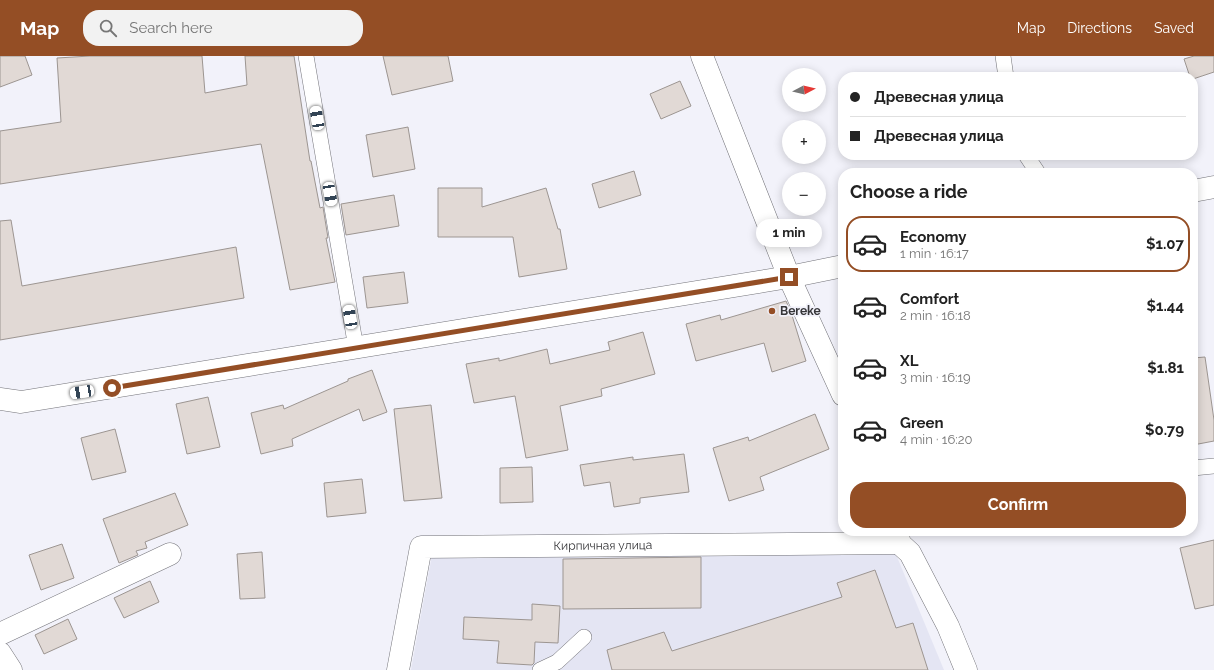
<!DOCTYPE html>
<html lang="en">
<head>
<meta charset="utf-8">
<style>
  body { margin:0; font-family:Raleway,sans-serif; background:#f2f2f2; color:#222; height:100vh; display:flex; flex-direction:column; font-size:15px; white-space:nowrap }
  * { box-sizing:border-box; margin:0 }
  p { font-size:13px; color:#767676 }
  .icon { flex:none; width:22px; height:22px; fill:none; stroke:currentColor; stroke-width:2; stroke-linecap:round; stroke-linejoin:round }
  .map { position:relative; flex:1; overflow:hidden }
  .details { position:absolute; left:838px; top:112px; width:360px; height:368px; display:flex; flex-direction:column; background:#fff; border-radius:16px; box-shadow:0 2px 10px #0003 }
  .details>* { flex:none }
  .hud { position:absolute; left:838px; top:16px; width:360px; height:88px; border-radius:16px; box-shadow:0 2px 10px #0003; display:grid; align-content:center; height:88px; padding:0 12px; background:#fff }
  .needle { width:26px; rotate:83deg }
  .controls { position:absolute; left:782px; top:12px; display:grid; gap:8px }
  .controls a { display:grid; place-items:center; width:44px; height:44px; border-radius:50%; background:#fff; box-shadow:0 2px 10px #0003; font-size:20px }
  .end { position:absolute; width:18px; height:18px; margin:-9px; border:5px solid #944e25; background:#fff; box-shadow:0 0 0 2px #fff }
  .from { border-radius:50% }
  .bubble { position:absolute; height:28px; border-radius:14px; background:#fff; box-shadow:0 2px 10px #0003; font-size:13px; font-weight:700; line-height:28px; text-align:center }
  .car { position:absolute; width:12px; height:24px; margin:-12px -6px; border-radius:5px; box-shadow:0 0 3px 1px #0007; background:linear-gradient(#fff 24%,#345 0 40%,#fff 0 76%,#345 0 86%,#fff 0) }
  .hud b { display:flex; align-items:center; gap:14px; height:38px; font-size:15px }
  .hud b+b { border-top:1px solid #e0e0e0 }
  .hud i { width:10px; height:10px; background:#222 }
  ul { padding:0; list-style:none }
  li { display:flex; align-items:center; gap:12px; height:56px; margin:0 8px 6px; padding:0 4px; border:2px solid transparent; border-radius:16px }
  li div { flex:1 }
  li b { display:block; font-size:15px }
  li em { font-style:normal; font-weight:700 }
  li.current { border-color:#944e25 }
  li>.icon { width:36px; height:36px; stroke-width:1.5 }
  h2 { padding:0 12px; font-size:18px; line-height:48px }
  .cta { display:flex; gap:8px; margin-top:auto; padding:8px 12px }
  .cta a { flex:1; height:46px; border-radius:16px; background:#944e25; color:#fff; font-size:16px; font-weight:700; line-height:46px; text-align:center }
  header { display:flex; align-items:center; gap:24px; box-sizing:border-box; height:56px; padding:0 20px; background:#944e25; color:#fff }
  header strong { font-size:19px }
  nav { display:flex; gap:22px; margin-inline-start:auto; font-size:14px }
  .search { width:280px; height:36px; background:#f2f2f2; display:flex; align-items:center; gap:10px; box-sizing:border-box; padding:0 14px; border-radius:16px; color:#767676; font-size:15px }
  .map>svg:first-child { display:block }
  .built { fill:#e4e5f3 }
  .building { fill:#e1d9d5; stroke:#9c9591 }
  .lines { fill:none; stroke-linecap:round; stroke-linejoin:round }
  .lane-casing { stroke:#737379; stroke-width:16 }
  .street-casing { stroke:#737379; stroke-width:23 }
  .secondary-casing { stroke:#737379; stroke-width:23 }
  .lane { stroke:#fff; stroke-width:15 }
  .street { stroke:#fff; stroke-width:22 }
  .secondary { stroke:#fff; stroke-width:22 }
  .route { stroke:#944e25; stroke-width:5 }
  .poi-dot { fill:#944e25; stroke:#f2f2fa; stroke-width:1.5 }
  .labels { text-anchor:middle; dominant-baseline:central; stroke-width:3.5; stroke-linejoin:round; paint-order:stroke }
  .poi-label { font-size:12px; font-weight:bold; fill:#363639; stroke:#f2f2fa; text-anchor:start }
  .street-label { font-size:12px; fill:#363639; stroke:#f2f2fa }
</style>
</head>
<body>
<header>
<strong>Map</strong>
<div class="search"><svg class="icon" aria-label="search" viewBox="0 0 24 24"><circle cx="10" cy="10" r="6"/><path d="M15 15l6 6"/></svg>Search here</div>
<nav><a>Map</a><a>Directions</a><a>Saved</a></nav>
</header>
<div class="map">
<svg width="1214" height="614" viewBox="0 0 1214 614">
  <rect width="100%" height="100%" fill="#f2f2fa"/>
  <!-- built -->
  <path class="built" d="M 895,496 L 944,614 L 411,614 L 432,499 Z"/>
  <!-- building -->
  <g class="building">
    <path d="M 0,0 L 25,0 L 32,19 L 0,31 Z"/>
    <path d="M 90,0 L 202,0 L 205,37 L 247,29 L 245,0 L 294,0 L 310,105 L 311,105 L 320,152 L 323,151 L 328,182 L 326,182 L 335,226 L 290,234 L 261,88 L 0,128 L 0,75 L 61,66 L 57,2 Z"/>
    <path d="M 383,0 L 448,0 L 453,25 L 392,39 Z"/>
    <path d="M 1194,0 L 1214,0 L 1214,16 L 1193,23 L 1193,21 L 1190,21 L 1184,3 Z"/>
    <path d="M 680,25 L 691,50 L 661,63 L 650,38 Z"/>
    <path d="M 408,71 L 415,113 L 373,121 L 366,79 Z"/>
    <path d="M 634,115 L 641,139 L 599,152 L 592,128 Z"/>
    <path d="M 438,132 L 482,132 L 482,151 L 546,132 L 558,173 L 560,173 L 567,213 L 519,221 L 513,181 L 438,181 Z"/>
    <path d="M 394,139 L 399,170 L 346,179 L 341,148 Z"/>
    <path d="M 11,164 L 22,230 L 236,191 L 244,242 L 0,284 L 0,165 Z"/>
    <path d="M 404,216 L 408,247 L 367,252 L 363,221 Z"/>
    <path d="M 786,245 L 791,256 L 806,305 L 772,316 L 764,287 L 696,305 L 686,268 L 720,259 L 721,264 Z"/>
    <path d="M 643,276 L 655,318 L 601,333 L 602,340 L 560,350 L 568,394 L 526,402 L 515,340 L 474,347 L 466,308 L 499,302 L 499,305 L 547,293 L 550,308 L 610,294 L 608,286 Z"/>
    <path d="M 1205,301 L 1214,364 L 1214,385 L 1193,389 L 1193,302 Z"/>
    <path d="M 372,314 L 387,356 L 363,365 L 359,353 L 292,383 L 293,390 L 261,398 L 251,357 L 283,349 L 284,353 L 348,325 L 348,323 Z"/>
    <path d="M 208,341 L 220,391 L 187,398 L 176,348 Z"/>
    <path d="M 431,349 L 442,442 L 404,445 L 394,353 Z"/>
    <path d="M 815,358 L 829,393 L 760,421 L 764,434 L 729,445 L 713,392 L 748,381 L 749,385 Z"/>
    <path d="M 115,373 L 126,416 L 92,424 L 81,382 Z"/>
    <path d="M 684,398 L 689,436 L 640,442 L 640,447 L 614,451 L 610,426 L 584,430 L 580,409 L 633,401 L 633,404 Z"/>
    <path d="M 532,411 L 533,446 L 500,447 L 500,412 Z"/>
    <path d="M 362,423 L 366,457 L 327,461 L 324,427 Z"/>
    <path d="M 175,437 L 188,469 L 145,486 L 147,492 L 136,495 L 138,499 L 119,507 L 103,463 Z"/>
    <path d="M 1214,484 L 1214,549 L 1195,553 L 1180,492 Z"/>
    <path d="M 62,488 L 74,522 L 41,534 L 29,499 Z"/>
    <path d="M 262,496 L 265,542 L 240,543 L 237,498 Z"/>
    <path d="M 701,501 L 701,552 L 563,553 L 563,503 Z"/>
    <path d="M 875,514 L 896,572 L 913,567 L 928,614 L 612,614 L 607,594 L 664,576 L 672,595 L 842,541 L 837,527 Z"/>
    <path d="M 150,525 L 159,546 L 124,562 L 114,542 Z"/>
    <path d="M 532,548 L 560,550 L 558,587 L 535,586 L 534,607 L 532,609 L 497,607 L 499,585 L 463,583 L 464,561 L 532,564 Z"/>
    <path d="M 68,563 L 77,583 L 44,598 L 35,579 Z"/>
  </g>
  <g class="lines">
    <defs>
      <g id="lane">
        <path d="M 306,0 L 356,292"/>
        <path d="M 1003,0 L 1006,21"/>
        <path d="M 1026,99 L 1038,117"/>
        <path d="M 1193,412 L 1214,410"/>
        <path d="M 540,614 L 557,606 L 584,581"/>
      </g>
      <g id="street">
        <path d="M 702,0 L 789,221 L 843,339"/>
        <path d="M 899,487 L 910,497 L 948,570 L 966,614"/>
        <path d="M 0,578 L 170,498"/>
        <path d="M 0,597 L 11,614"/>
        <path id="s1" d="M 398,614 L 421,491 L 899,487 L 898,475"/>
      </g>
      <g id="secondary">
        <path d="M 1193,135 L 1214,131"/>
        <path d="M 0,343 L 21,346 L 789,221 L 843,210"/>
      </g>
    </defs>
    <!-- lane casing -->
    <use href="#lane" class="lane-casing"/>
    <!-- street casing -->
    <use href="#street" class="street-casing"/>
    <!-- secondary casing -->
    <use href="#secondary" class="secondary-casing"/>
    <!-- lane -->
    <use href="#lane" class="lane"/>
    <!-- street -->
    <use href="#street" class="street"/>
    <!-- secondary -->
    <use href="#secondary" class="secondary"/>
  </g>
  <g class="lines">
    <!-- route -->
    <path class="route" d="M 112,332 L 789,221"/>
  </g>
  <!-- markers -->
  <circle class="poi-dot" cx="772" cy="255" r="4"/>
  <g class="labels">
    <!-- poi labels -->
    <g class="poi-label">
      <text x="780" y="255">Bereke</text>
    </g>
    <!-- street labels -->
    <g class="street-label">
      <text stroke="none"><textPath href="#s1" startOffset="307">Кирпичная улица</textPath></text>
    </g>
  </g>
</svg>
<div class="controls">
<a><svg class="needle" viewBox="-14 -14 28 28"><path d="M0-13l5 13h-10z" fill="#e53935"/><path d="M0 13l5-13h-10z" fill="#767676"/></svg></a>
<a>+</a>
<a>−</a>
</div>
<i class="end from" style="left:112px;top:332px"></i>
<i class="end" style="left:789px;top:221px"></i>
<div class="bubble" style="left:756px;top:163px;width:66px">1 min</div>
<i class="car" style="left:317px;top:62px;rotate:350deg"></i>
<i class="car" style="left:330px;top:138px;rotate:170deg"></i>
<i class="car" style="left:350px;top:261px;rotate:350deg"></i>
<i class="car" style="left:82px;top:336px;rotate:261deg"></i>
<div class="hud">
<b><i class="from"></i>Древесная улица</b>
<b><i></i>Древесная улица</b>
</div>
<section class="details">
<h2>Choose a ride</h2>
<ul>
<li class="current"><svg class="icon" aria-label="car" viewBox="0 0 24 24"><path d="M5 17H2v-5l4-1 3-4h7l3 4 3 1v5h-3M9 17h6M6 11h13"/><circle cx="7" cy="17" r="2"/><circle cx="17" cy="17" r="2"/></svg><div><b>Economy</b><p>1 min · 16:17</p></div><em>$1.07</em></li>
<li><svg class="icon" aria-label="car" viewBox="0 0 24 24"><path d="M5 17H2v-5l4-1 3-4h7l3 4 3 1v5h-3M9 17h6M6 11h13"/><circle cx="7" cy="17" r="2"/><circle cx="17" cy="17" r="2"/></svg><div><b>Comfort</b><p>2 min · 16:18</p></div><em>$1.44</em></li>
<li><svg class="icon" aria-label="car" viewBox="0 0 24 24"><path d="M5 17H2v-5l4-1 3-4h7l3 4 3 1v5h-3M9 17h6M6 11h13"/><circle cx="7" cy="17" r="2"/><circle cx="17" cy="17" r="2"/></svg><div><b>XL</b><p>3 min · 16:19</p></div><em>$1.81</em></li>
<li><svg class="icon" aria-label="car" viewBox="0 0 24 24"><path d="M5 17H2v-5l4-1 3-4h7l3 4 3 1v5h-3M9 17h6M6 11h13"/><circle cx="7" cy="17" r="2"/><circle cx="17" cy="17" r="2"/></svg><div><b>Green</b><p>4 min · 16:20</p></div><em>$0.79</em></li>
</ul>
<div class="cta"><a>Confirm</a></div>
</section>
</div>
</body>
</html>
